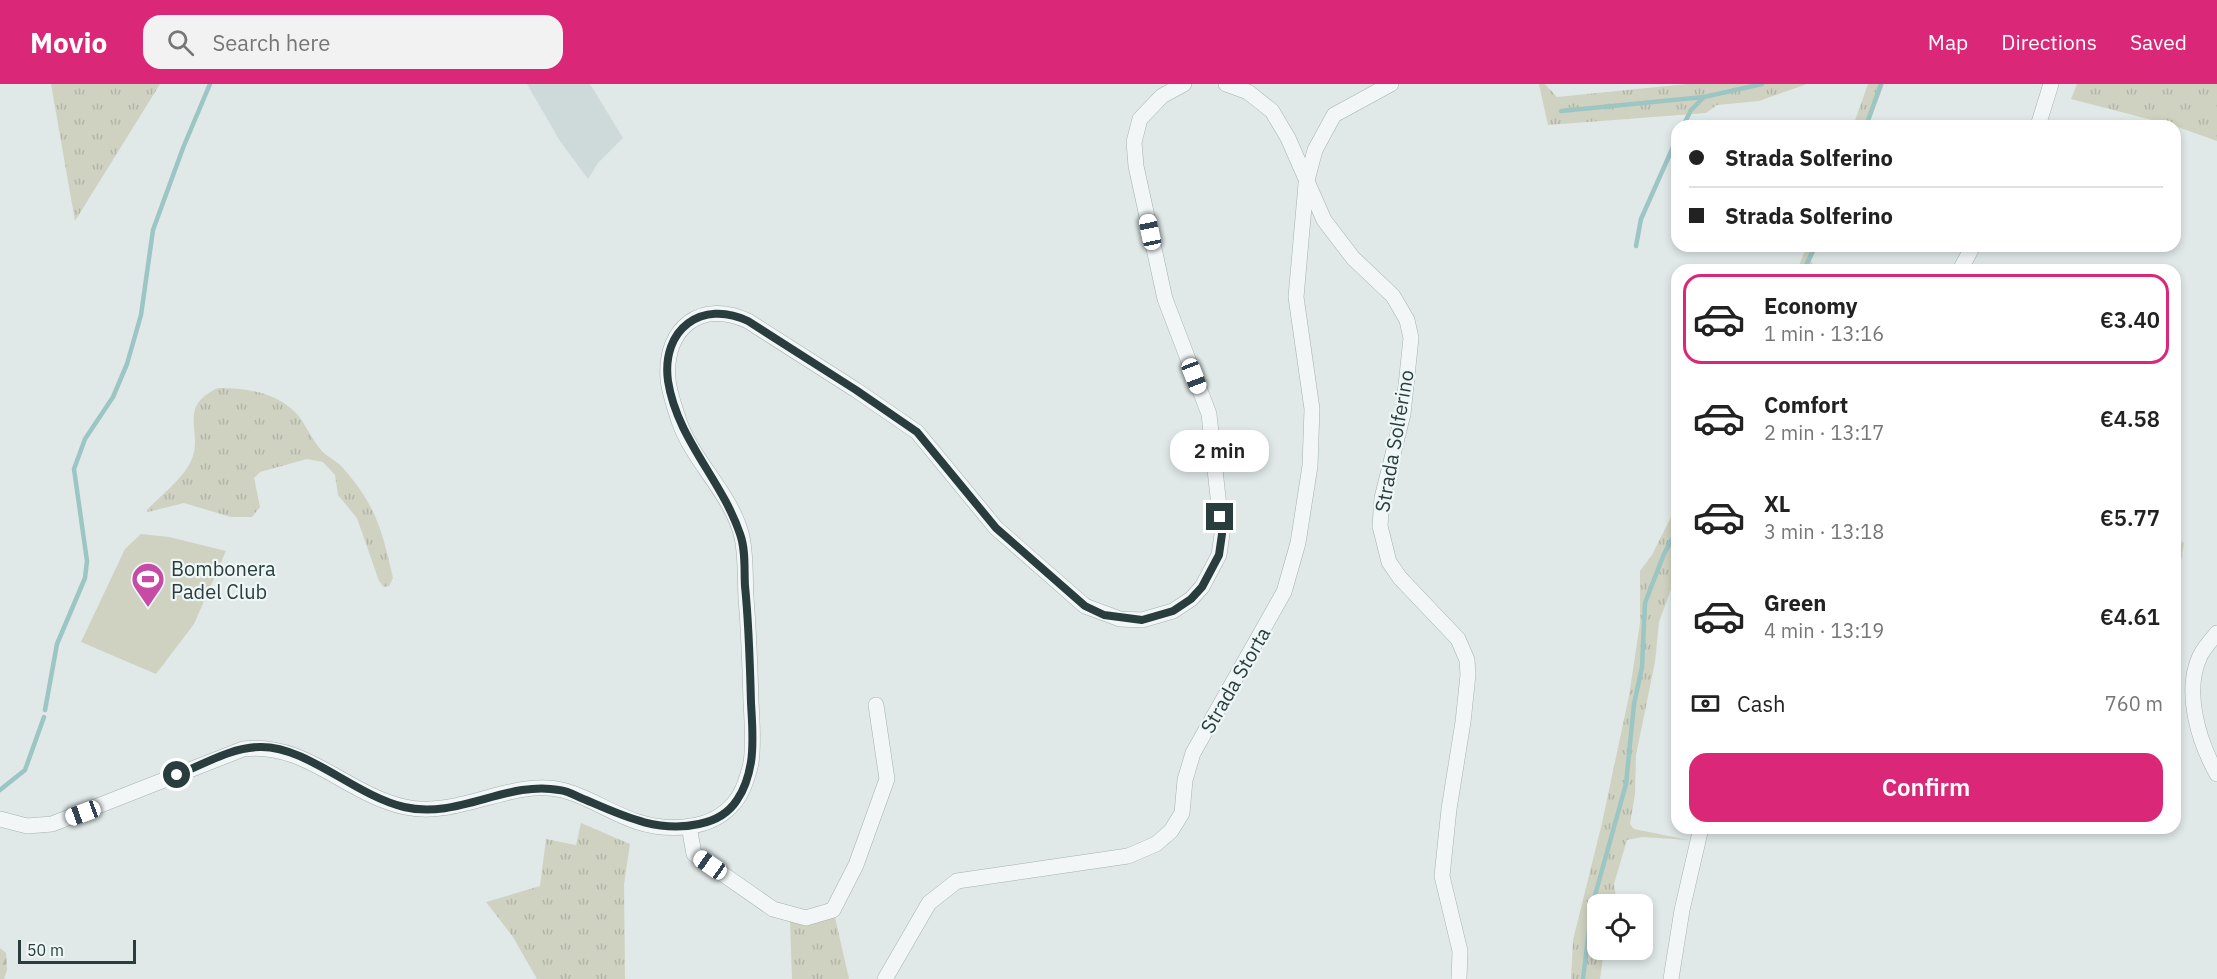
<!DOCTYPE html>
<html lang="en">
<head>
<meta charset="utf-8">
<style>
  body { margin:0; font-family:"IBM Plex Sans",sans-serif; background:#f2f2f2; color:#222; height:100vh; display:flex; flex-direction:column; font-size:22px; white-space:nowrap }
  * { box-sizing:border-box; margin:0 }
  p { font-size:20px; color:#767676 }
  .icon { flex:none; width:33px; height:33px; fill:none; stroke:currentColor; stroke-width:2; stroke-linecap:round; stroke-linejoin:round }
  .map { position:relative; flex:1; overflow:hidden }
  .panel { position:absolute; left:1671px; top:180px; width:510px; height:570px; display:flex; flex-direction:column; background:#fff; border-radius:18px; box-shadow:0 3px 9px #0003 }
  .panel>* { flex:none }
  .top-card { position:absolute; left:1671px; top:36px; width:510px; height:132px; border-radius:18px; box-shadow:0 3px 9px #0003; display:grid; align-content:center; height:132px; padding:0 18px; background:#fff }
  .tools { position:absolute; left:1587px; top:810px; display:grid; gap:12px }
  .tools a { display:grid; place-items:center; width:66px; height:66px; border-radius:12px; background:#fff; box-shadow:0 3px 9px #0003; font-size:30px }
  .scale { position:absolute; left:18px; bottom:15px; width:118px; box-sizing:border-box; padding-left:6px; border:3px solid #293d3f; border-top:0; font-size:16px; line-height:21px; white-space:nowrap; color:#293d3f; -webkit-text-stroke:4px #eff6f6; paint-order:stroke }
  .end { position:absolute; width:27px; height:27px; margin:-14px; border:8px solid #293d3f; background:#fff; box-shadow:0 0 0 3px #fff }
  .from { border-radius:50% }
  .bubble { position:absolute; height:42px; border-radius:18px; background:#fff; box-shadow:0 3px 9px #0003; font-size:20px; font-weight:600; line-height:42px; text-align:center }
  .car { position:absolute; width:18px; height:36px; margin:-18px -9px; border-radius:8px; box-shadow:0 0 4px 2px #0007; background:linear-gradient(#fff 24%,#345 0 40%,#fff 0 76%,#345 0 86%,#fff 0) }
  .top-card b { display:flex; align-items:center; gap:21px; height:57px; font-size:22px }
  .top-card b+b { border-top:2px solid #e0e0e0 }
  .top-card i { width:15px; height:15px; background:#222 }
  ul { padding:10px 0 0; list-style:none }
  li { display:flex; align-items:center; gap:18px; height:90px; margin:0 12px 9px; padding:0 6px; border:3px solid transparent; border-radius:18px }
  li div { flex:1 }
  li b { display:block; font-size:22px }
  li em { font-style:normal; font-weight:600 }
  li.active { border-color:#db2777 }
  li>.icon { width:54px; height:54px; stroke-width:1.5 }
  .pay { display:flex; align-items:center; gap:15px; height:66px; padding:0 18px; font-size:22px }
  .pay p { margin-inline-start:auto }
  .primary-button { display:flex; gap:12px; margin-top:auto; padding:12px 18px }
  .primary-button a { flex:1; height:69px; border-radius:18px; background:#db2777; color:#fff; font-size:24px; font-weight:600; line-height:69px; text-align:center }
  header { display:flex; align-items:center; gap:36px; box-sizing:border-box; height:84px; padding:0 30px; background:#db2777; color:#fff }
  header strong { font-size:28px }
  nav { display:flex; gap:33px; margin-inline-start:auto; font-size:21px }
  .search { width:420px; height:54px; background:#f2f2f2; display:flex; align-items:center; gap:15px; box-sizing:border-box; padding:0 21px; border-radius:18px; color:#767676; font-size:22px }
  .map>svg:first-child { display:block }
  .built { fill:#ced9da }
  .grass { fill:url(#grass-tufts) }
  .forest { fill:url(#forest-firs) }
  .pitch { fill:#cfd2c1 }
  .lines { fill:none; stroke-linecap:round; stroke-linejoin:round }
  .stream { stroke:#9cc6c4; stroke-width:4.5 }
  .minor-casing { stroke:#a5b1b2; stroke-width:16 }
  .minor { stroke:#f2f6f7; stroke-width:15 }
  .route { stroke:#293d3f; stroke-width:8 }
  .labels { text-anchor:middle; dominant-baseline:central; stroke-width:4.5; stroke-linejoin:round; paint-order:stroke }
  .street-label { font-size:20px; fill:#293d3f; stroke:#eff6f6 }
  .poi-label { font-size:20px; fill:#293d3f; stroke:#eff6f6; text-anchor:start }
</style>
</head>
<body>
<header>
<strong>Movio</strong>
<div class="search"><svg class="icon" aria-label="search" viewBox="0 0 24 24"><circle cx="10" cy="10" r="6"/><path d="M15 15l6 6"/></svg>Search here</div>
<nav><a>Map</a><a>Directions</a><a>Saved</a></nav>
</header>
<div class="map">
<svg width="2217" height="895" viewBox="0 0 2217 895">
  <defs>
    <pattern id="grass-tufts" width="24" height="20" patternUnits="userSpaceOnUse" patternTransform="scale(1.5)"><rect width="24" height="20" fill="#cfd2c1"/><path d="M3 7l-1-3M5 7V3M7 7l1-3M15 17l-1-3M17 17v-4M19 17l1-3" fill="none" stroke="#b2b5a7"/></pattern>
    <pattern id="forest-firs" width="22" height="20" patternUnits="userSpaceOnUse" patternTransform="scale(1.5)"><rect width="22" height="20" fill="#cfd2c1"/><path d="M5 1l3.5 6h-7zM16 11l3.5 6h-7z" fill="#b2b5a7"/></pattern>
  </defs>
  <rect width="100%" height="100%" fill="#e0e8e8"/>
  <!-- built -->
  <path class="built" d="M 527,0 L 590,0 L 623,54 L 598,79 L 588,95 L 560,57 Z"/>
  <!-- grass -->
  <g class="grass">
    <path d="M 51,0 L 160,0 L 75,137 Z"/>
    <path d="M 1539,0 L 1545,0 L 1557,13 L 1687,0 L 1807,0 L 1759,17 L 1717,21 L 1706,29 L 1548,41 Z"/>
    <path d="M 1868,0 L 1884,0 L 1868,42 L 1853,42 Z"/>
    <path d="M 2077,0 L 2217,0 L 2217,57 L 2175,42 L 2071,15 Z"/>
    <path d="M 1807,162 L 1818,162 L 1811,177 L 1816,186 L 1797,186 Z"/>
    <path d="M 218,304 C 245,304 274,308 295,328 C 305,338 311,355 321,366 C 327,373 336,376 342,383 C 376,421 382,446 393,494 L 389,502 L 384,503 L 379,497 L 357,434 L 338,411 L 335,391 L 323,378 L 307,375 L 260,388 L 254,394 L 260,423 L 252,433 L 231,433 L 184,419 L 148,428 L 147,426 C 160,412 179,398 189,381 C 207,350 174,324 218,304 Z"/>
    <path d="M 1677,421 L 1677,489 L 1659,538 L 1655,578 L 1636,671 L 1635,710 L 1630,740 L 1634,745 L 1689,756 L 1642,753 L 1627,756 L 1614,800 L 1617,820 L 1598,820 L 1598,866 L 1604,866 L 1600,895 L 1571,895 L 1573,856 L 1602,739 L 1629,612 L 1640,539 L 1640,487 L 1652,471 Z"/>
    <path d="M 2175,454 L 2184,459 L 2179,486 L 2175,485 Z"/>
    <path d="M 581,739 L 630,760 L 624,800 L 625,895 L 537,895 L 513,853 L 486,818 L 540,802 L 546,755 L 576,761 Z"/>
    <path d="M 835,833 L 849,895 L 792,895 L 790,837 Z"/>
  </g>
  <!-- forest -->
  <path class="forest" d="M 0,864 L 6,869 L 7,886 L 4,895 L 0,895 Z"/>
  <!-- pitch -->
  <path class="pitch" d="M 141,450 L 169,453 L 226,467 L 194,540 L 156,590 L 81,558 L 125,465 Z"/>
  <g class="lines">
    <!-- stream -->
    <g class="stream">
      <path d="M 1561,27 L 1704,13 L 1762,0"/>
      <path d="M 1683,42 L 1691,26 L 1704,13"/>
      <path d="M 1866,42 L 1881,0"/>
      <path d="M 1636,162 L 1641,135 L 1677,54"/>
      <path d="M 1804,186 L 1815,162"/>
      <path d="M 45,626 L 57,560 L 85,494 L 87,477 L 74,385 L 85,355 L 113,313 L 127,280 L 141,231 L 153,146 L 183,64 L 210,0"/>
      <path d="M 0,706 L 25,686 L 44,633"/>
      <path d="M 1583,895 L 1592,822 L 1626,700 L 1634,620 L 1642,583 L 1645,519 L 1664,470 L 1677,446"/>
    </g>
    <defs>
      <g id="minor">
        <path d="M 1226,0 L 1248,8 L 1272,27 L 1288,54 L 1324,136 L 1353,174 L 1393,212 L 1407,236 L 1411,254 L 1403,330 L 1382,414 L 1380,442 L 1389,478 L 1400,494 L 1458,555 L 1467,576 L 1468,591 L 1463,638 L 1449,725 L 1442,792 L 1460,867 L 1459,895"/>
        <path d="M 2038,42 L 2051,0"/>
        <path d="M 1960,186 L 1973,162"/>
        <path d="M 2217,549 C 2211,556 2204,564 2200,572 C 2183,608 2199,658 2217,690"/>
        <path d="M 0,735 L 27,742 L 52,740 L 243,665 C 305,657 346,710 405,723 C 457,735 512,694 562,706 C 588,712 612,730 638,738 C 670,748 712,746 734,719 C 743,709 748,692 751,679 C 754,659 752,638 751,618 C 750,583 749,549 746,514 C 745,494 746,472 742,453 C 732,410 693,378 679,337 C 675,324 669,308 668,295 C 664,243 702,215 748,237 L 856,306 L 917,348 L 996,444 L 1085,522 L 1120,535 L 1142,536 L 1173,527 L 1191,515 L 1202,503 L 1219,471 L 1222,450 L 1209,330 L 1165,215 L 1136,82 L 1134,58 L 1140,35 L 1162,12 L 1184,0"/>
        <path d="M 689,742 L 694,770 L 773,825 L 806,834 L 833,826 L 856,781 L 887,695 L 876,621"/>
        <path d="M 885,895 L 929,819 L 957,797 L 1128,772 L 1156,760 L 1171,747 L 1182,729 L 1185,696 L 1193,669 L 1284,508 L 1298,459 L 1310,382 L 1312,325 L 1296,213 L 1306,100 L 1315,66 L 1334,31 L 1391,0"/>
        <path d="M 1671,895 L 1682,826 L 1701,744"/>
      </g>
    </defs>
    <!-- minor casing -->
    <use href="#minor" class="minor-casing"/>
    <!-- minor -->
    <use href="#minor" class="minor"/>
  </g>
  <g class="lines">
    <!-- route -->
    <path class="route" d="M 177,691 C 202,681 232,663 260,663 C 307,662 354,711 404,723 C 457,736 508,696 559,706 C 569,707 578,713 586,716 C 623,732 658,749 699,740 C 714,737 728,730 737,716 C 744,706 749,690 751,678 C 754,659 752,638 751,619 C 750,580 749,541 745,502 C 744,486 746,466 740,450 C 722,396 677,355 668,297 C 661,245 702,215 748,237 L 856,306 L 917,348 L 996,444 L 1085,522 L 1104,531 L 1142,536 L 1173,527 L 1191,515 L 1202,503 L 1219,471 L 1222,450 L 1220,433"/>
  </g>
  <!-- icons -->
  <defs>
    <symbol id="stadium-pin" viewBox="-11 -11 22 30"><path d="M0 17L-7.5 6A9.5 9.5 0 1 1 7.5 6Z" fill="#c74aa5" stroke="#eff6f6"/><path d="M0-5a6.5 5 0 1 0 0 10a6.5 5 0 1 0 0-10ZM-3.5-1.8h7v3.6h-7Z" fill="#fff"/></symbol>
  </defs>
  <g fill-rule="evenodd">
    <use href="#stadium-pin" x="129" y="476" width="38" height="52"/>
  </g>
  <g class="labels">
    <!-- street labels -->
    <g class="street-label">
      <text transform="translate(1394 357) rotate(-80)">Strada Solferino</text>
      <text transform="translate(1235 596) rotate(-60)">Strada Storta</text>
    </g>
    <!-- poi labels -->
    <g class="poi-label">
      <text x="171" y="484">Bombonera<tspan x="171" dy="23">Padel Club</tspan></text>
    </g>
  </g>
</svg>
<div class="tools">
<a><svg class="icon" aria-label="locate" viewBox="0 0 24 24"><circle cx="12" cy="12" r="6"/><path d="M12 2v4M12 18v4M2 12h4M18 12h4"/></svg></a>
</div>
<div class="scale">50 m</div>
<i class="end from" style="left:177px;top:691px"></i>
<i class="end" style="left:1220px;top:433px"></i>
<div class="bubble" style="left:1170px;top:346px;width:99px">2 min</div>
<i class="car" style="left:1150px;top:148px;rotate:348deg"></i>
<i class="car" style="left:1194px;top:292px;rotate:159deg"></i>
<i class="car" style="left:83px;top:729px;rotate:250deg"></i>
<i class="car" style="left:710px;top:781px;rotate:305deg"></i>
<div class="top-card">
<b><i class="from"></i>Strada Solferino</b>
<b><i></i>Strada Solferino</b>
</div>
<section class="panel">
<ul>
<li class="active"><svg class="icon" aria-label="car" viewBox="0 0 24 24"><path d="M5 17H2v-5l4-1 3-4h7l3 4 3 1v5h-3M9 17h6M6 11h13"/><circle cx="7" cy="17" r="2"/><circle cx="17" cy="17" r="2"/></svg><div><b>Economy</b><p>1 min · 13:16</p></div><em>€3.40</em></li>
<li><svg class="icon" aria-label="car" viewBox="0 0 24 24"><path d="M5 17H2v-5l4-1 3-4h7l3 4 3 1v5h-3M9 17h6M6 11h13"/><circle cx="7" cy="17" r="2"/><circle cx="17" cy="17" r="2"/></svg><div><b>Comfort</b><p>2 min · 13:17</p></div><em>€4.58</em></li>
<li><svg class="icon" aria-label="car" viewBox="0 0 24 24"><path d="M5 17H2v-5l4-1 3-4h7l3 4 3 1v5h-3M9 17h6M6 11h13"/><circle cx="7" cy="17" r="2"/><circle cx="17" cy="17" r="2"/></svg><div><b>XL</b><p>3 min · 13:18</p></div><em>€5.77</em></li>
<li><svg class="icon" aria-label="car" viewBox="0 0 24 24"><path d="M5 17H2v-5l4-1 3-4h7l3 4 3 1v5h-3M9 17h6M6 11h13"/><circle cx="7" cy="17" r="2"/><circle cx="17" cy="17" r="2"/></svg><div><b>Green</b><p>4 min · 13:19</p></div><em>€4.61</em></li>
</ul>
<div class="pay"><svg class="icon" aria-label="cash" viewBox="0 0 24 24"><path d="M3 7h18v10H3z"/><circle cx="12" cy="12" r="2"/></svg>Cash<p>760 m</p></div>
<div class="primary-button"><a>Confirm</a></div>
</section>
</div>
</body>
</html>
